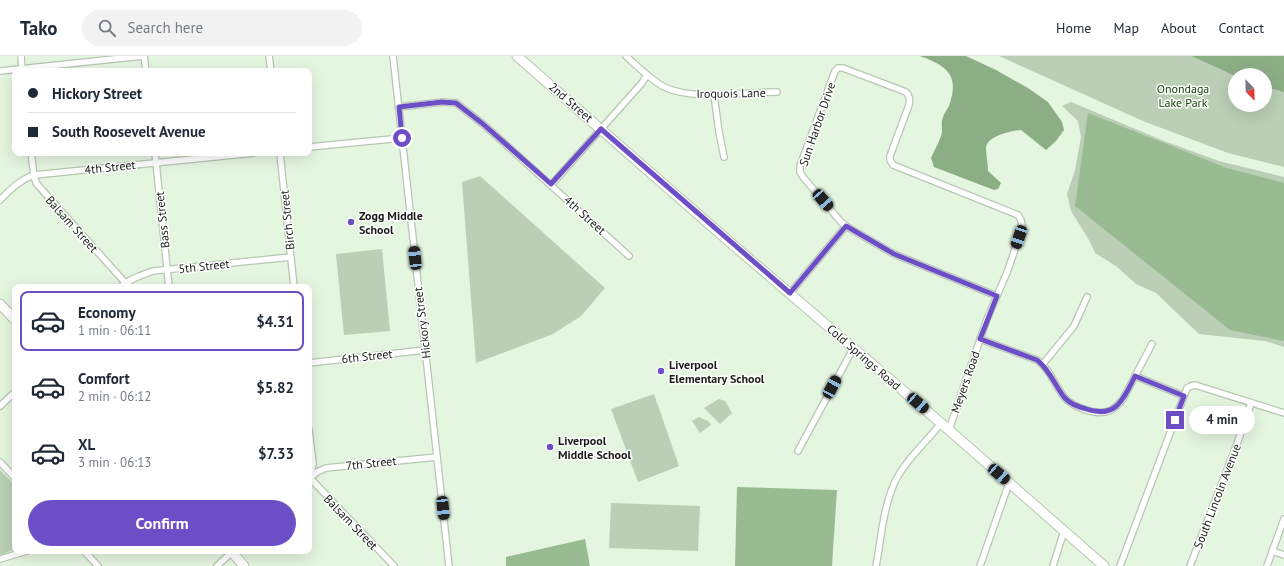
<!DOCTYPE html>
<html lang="en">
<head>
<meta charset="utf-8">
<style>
  body { margin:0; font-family:"PT Sans",sans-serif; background:#f2f2f3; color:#1f2937; height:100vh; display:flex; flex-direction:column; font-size:15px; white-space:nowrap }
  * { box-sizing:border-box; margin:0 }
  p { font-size:13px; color:#747a83 }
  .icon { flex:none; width:22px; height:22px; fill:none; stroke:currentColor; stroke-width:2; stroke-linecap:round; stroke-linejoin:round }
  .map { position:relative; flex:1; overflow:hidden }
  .drawer { position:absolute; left:12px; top:228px; width:300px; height:270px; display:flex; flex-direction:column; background:#fff; border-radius:8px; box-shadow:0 4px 16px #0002 }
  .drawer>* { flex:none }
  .guide { position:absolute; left:12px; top:12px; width:300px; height:88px; border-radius:8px; box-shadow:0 4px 16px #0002; display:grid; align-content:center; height:88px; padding:0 16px; background:#fff }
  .needle { width:26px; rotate:157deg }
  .buttons { position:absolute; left:1228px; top:12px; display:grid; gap:8px }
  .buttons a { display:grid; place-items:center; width:44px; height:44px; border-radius:50%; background:#fff; box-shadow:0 4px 16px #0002; font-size:20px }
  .end { position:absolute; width:18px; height:18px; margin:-9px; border:5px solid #6c4ec7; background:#fff; box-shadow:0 0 0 2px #fff }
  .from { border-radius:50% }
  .bubble { position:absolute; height:28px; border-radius:14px; background:#fff; box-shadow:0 4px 16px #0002; font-size:13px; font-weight:700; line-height:28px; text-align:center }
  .car { position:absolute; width:12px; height:24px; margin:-12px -6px; border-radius:5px; box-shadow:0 0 3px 1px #0007; background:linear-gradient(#222 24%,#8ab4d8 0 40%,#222 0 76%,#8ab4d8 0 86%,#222 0) }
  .guide b { display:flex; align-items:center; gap:14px; height:38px; font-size:15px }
  .guide b+b { border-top:1px solid #e0e1e3 }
  .guide i { width:10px; height:10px; background:#1f2937 }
  ul { padding:7px 0 0; list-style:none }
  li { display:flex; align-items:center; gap:12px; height:60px; margin:0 8px 6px; padding:0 8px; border:2px solid transparent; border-radius:8px }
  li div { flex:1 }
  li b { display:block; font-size:15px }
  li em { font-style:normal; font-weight:700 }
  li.selected { border-color:#6c4ec7 }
  li>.icon { width:36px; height:36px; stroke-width:1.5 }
  .button { display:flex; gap:8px; margin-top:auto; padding:8px 16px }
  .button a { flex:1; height:46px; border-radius:24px; background:#6c4ec7; color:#fff; font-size:16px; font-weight:700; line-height:46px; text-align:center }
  header { display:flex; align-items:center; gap:24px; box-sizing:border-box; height:56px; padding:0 20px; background:#fff; border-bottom:1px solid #e0e1e3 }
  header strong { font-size:19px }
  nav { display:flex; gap:22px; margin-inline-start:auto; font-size:14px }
  .search { width:280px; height:36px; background:#f2f2f3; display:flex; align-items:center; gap:10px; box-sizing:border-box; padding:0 14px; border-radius:22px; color:#747a83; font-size:15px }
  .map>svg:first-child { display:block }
  .green { fill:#bacfb6 }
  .forest { fill:#98bb91 }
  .water { fill:#8cae85 }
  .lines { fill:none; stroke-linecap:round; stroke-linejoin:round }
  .minor-casing { stroke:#b7c7b3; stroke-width:8 }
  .primary-casing { stroke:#b7c7b3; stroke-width:11 }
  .minor { stroke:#fff; stroke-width:5.5 }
  .primary { stroke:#fff; stroke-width:9 }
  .route { stroke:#6c4ec7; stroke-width:5 }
  .poi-dot { fill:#6c4ec7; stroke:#fff; stroke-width:1.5 }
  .labels { text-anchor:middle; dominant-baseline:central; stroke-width:3; stroke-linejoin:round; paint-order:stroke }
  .park-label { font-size:12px; fill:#144208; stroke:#fff }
  .street-label { font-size:12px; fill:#171d15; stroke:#fff }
  .poi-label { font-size:12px; font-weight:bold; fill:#171d15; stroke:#fff; text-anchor:start }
</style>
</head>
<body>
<header>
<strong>Tako</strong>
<div class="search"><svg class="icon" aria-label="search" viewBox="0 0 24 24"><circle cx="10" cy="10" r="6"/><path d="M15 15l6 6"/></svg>Search here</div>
<nav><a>Home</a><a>Map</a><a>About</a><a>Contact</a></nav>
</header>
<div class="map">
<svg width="1284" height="510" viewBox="0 0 1284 510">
  <rect width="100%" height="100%" fill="#e4f5e0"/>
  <!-- green -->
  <g class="green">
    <path d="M 999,0 L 1191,0 L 1235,20 L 1235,49 L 1265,49 L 1265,31 L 1284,36 L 1284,111 L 1228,97 L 1143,65 Z"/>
    <path d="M 1071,46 L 1164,85 L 1219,105 L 1284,121 L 1284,291 L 1265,285 L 1199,278 L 1156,237 L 1136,228 L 1116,210 L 1095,197 L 1089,184 L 1071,155 L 1067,138 L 1075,114 L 1081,81 L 1078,65 L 1062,50 Z"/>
    <path d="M 480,120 L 605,232 L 581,260 L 553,278 L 476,307 L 462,126 Z"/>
    <path d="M 382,193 L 390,275 L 344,279 L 336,198 Z"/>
    <path d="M 654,338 L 679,410 L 638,426 L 611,353 Z"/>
    <path d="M 719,343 L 725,345 L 732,357 L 720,368 L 704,352 Z"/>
    <path d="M 699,361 L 708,365 L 711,369 L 700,377 L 692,365 Z"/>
    <path d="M 0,414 L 15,429 L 15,493 L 0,499 Z"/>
    <path d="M 611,447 L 700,450 L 698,495 L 609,492 Z"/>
  </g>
  <!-- forest -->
  <g class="forest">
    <path d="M 1088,57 L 1227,112 L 1284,127 L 1284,285 L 1230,274 L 1075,150 Z"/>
    <path d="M 737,431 L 837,434 L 832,510 L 735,510 Z"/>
    <path d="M 585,483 L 590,510 L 506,510 L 506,501 Z"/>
  </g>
  <!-- water -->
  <g class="water">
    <path d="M 920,0 L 966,0 L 996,14 L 1028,32 L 1048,46 L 1062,66 L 1064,74 L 1056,85 L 1046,94 L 1021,74 C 1011,75 987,80 986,92 C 986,99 988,108 988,115 L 1001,127 L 998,133 L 994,134 L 934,111 L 931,102 C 934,95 941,83 942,76 C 942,71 941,66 943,61 C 944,57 947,54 949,50 C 960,19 947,10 920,0 Z"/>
    <path d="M 1191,0 L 1284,0 L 1284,36 L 1265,31 L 1265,19 L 1235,20 Z"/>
  </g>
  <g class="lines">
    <defs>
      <g id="minor">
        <path d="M 21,0 L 22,15"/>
        <path d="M 144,0 L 146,15"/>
        <path d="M 269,0 L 271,15"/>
        <path d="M 393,0 L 449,510"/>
        <path d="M 626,0 C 638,11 650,23 664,31 C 694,45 744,36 777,36"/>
        <path d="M 0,15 L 143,0"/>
        <path d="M 714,39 L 719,76 L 724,101"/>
        <path d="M 399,51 L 443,46 L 456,47 L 483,68 L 629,200"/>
        <path d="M 309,91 L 402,82"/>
        <path d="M 31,97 L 34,119 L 36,127 L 129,231"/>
        <path d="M 155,97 L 169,231"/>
        <path d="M 280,97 L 294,231"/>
        <path d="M 551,129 L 642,27 L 647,19"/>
        <path d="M 0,144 C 10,134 19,124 34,119 L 254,97"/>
        <path d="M 121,231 C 129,223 142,219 153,215 L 291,201"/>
        <path d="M 790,237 L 846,170"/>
        <path d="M 980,283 L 1037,304 C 1050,313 1054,328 1064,341 C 1073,351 1096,360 1109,355 C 1116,352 1119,348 1123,343 L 1152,288"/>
        <path d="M 309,307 L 425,294"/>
        <path d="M 1043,308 L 1074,270 L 1087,241"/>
        <path d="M 1135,320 L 1184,340"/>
        <path d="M 0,350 L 15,336"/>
        <path d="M 309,374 L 313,408 L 310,422"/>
        <path d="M 949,374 L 987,263 L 1008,214 L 1019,181 L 1022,169 L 1021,164 L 1018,159 L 893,109 L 890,104 L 890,100 L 909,49 C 910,44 910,41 906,36 L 843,12 L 838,12 L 835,15 L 800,110 L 800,116 L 803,121 L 841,166 L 849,172 L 894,198 L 997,240"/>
        <path d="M 798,395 L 854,291"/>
        <path d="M 0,406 L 15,422"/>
        <path d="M 309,421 L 394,510"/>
        <path d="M 309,423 L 317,416 L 326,412 L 437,401"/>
        <path d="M 84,495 L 98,510"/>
        <path d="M 1272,495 L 1284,499"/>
        <path d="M 0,503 L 27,495"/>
        <path d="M 217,510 L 233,495"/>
        <path d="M 876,510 C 881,484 883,453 894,428 C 904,405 926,387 941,367"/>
        <path d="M 980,510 L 1009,427"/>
        <path d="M 1053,510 L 1064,475"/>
        <path d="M 1120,510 L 1187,332 L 1191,330 L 1195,329 L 1284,357"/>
        <path d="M 1190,510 L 1237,388 L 1251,347"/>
        <path d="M 1267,510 L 1284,463"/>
      </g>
      <g id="primary">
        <path d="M 517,0 L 732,188 L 949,374 L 1104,510"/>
        <path d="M 0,248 L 15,264"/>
        <path d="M 231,495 L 244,510"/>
      </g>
    </defs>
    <!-- minor casing -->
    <use href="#minor" class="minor-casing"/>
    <!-- primary casing -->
    <use href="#primary" class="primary-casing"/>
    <!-- minor -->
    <use href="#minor" class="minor"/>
    <!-- primary -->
    <use href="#primary" class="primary"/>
  </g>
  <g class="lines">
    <!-- route -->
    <path class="route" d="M 402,82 L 399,51 L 442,46 L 456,47 L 483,68 L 551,128 L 601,73 L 790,237 L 846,170 L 894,198 L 997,240 L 980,283 L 1037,304 C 1050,314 1054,328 1064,341 C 1070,348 1077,350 1086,353 C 1116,363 1123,344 1135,320 L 1184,340 L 1175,364"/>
  </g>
  <!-- markers -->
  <g class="poi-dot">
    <circle cx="351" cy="166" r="4"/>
    <circle cx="661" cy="315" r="4"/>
    <circle cx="550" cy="391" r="4"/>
  </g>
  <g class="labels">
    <!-- park labels -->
    <g class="park-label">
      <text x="1183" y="32">Onondaga<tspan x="1183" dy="14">Lake Park</tspan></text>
    </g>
    <!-- street labels -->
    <g class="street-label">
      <text transform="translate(731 37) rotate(-1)">Iroquois Lane</text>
      <text transform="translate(571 46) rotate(41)">2nd Street</text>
      <text transform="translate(817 68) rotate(-71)">Sun Harbor Drive</text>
      <text transform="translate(110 111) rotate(-6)">4th Street</text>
      <text transform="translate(585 159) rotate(42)">4th Street</text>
      <text transform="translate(162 164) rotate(-96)">Bass Street</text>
      <text transform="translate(287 164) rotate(-96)">Birch Street</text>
      <text transform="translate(72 168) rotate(48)">Balsam Street</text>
      <text transform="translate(204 210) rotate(-6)">5th Street</text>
      <text transform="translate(422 267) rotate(-97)">Hickory Street</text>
      <text transform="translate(367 300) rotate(-6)">6th Street</text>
      <text transform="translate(864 301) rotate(41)">Cold Springs Road</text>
      <text transform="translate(965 326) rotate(-71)">Meyers Road</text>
      <text transform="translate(371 407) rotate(-6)">7th Street</text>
      <text transform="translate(1217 440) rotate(-69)">South Lincoln Avenue</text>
      <text transform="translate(351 466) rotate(46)">Balsam Street</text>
    </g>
    <!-- poi labels -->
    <g class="poi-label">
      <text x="359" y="159">Zogg Middle<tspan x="359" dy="14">School</tspan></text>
      <text x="669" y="308">Liverpool<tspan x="669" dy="14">Elementary School</tspan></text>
      <text x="558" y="384">Liverpool<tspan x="558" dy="14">Middle School</tspan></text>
    </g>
  </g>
</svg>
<div class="buttons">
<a><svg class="needle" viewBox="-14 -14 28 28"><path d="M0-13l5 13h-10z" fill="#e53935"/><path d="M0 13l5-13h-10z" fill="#747a83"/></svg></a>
</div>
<i class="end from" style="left:402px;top:82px"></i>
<i class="end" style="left:1175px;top:364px"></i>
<div class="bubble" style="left:1189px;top:350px;width:66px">4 min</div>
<i class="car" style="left:823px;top:144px;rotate:139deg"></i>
<i class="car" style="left:1019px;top:181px;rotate:199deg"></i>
<i class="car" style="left:415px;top:202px;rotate:354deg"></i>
<i class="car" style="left:832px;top:331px;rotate:28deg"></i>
<i class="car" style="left:918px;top:347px;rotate:131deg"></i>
<i class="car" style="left:999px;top:418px;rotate:131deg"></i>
<i class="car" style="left:443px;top:452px;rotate:174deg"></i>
<div class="guide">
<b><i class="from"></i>Hickory Street</b>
<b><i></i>South Roosevelt Avenue</b>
</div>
<section class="drawer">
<ul>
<li class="selected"><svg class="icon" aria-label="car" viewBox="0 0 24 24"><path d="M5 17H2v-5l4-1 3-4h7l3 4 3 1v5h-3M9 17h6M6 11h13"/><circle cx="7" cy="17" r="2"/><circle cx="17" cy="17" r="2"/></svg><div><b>Economy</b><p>1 min · 06:11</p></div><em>$4.31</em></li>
<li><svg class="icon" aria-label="car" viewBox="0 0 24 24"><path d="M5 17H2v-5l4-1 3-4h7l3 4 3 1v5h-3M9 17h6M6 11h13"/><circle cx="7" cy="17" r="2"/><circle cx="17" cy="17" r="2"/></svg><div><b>Comfort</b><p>2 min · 06:12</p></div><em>$5.82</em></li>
<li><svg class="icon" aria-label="car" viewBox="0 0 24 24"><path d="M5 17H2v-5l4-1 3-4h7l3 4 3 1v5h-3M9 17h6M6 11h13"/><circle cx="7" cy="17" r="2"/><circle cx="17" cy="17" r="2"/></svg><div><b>XL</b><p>3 min · 06:13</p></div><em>$7.33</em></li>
</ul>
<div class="button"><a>Confirm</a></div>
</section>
</div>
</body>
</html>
